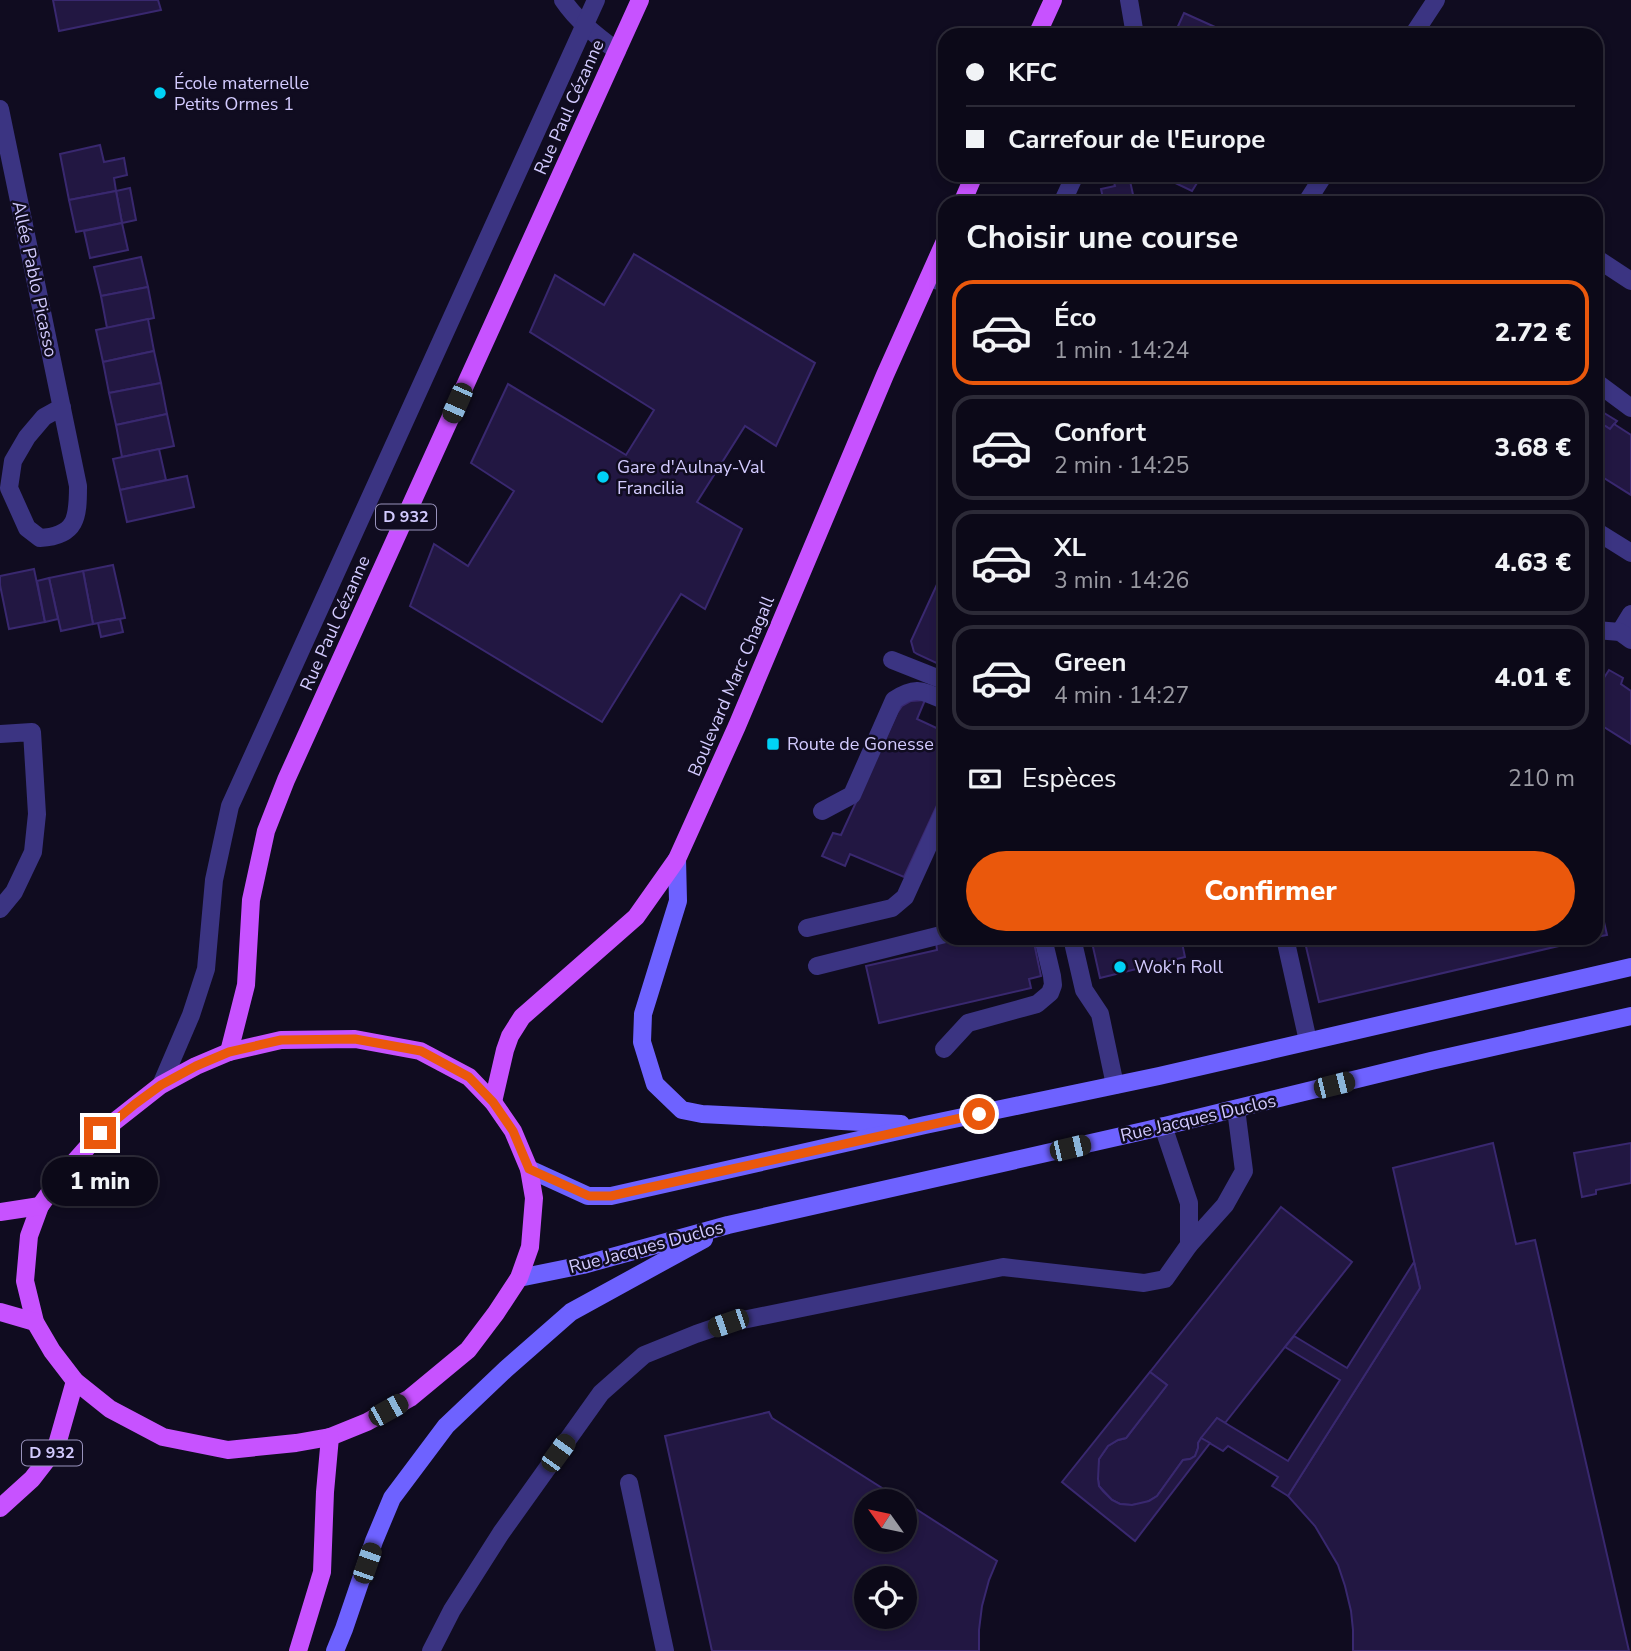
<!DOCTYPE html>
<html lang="fr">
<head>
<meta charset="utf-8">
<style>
  body { margin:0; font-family:"Nunito Sans",sans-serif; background:#151221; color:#f1f3f6; height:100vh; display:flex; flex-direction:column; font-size:26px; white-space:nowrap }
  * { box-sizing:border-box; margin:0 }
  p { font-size:23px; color:#9a9aa2 }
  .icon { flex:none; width:38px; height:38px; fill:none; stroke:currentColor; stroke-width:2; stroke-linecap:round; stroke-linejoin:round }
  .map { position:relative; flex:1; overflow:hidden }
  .sheet { position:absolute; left:938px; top:196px; width:665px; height:749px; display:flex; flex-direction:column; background:#0c0918; border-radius:21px; box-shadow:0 4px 10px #0003,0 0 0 2px #2c2a37 }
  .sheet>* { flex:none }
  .hud { position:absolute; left:938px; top:28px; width:665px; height:154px; border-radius:21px; box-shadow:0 4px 10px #0003,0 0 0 2px #2c2a37; display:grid; align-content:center; height:154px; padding:0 28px; background:#0c0918 }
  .needle { width:46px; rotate:303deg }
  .fabs { position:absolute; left:854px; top:1489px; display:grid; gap:14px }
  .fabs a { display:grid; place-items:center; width:63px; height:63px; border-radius:50%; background:#0c0918; box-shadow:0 4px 10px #0003,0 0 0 2px #2c2a37; font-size:35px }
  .end { position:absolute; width:32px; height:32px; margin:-16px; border:9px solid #ea580c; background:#fff; box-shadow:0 0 0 4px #fff }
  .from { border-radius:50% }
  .bubble { position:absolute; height:49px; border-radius:24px; background:#0c0918; box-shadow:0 4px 10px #0003,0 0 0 2px #2c2a37; font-size:23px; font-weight:800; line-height:49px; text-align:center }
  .car { position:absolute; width:21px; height:42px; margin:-21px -10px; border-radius:9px; box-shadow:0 0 5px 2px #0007; background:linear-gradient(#222 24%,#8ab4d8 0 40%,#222 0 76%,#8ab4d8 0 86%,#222 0) }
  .hud b { display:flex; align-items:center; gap:24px; height:66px; font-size:26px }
  .hud b+b { border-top:2px solid #2c2a37 }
  .hud i { width:18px; height:18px; background:#f1f3f6 }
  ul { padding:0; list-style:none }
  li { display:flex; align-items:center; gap:21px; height:105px; margin:0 14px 10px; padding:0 14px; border:4px solid #2c2a37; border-radius:21px }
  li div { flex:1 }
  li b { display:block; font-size:26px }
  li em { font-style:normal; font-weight:800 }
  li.selected { border-color:#ea580c }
  li>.icon { width:63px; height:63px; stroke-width:1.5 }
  h2 { padding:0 28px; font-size:32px; line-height:84px }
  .pay { display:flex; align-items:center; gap:18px; height:77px; padding:0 28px; font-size:26px }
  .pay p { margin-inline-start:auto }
  .cta { display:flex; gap:14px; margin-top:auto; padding:14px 28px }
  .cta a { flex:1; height:80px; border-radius:42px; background:#ea580c; color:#fff; font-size:28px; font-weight:800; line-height:80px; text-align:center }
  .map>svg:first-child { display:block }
  .building { fill:#221742; stroke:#39286f; stroke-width:2; fill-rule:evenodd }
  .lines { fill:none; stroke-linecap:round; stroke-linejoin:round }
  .lane { stroke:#3b3482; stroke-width:18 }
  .street { stroke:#3b3482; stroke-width:18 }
  .secondary { stroke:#6e62ff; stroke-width:18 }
  .primary { stroke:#c752ff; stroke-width:18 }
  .route { stroke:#ea580c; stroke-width:9 }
  .poi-dot { fill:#00d2f6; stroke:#100c20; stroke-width:2.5 }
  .labels { text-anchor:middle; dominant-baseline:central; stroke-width:5; stroke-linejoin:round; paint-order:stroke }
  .shield { fill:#100c20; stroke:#9892bc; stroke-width:2 }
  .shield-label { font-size:16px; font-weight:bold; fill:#d3cbff }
  .poi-label { font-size:18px; fill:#d3cbff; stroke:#100c20; text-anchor:start }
  .street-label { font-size:18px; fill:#d3cbff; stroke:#100c20 }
</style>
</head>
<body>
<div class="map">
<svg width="1631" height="1651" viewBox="0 0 1631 1651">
  <rect width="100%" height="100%" fill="#100c20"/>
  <!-- building -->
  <g class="building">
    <path d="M 53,0 L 158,0 L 161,10 L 59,31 Z"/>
    <path d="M 1184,13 L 1224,31 L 1222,35 L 1174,35 Z"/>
    <path d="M 100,145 L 104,162 L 124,158 L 127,175 L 114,178 L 116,191 L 69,200 L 60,154 Z"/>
    <path d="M 1112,175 L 1145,175 L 1145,177 L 1130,181 L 1134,199 L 1120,203 L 1104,203 L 1101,189 L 1115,186 Z"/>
    <path d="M 1174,175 L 1202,175 L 1192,191 L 1171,181 Z"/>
    <path d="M 130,188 L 136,220 L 122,223 L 116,191 Z"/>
    <path d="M 116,191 L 122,223 L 76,232 L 69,200 Z"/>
    <path d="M 122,223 L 128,250 L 90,258 L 84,231 Z"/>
    <path d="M 634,254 L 815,363 L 776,446 L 745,426 L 697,502 L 742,529 L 705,609 L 681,594 L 602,722 L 410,606 L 434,544 L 468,566 L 514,491 L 471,463 L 508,384 L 626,455 L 654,410 L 530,332 L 555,275 L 604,305 Z"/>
    <path d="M 141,257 L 148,287 L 101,296 L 94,267 Z"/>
    <path d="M 148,287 L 154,318 L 107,328 L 101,296 Z"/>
    <path d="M 148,319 L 154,351 L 103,362 L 96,330 Z"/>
    <path d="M 154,351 L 161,383 L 109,393 L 103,362 Z"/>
    <path d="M 161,383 L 167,414 L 116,425 L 109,393 Z"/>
    <path d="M 1596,408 L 1617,421 L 1610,429 L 1596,420 Z"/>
    <path d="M 167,414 L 174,446 L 122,457 L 116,425 Z"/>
    <path d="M 1596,420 L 1610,429 L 1614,424 L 1631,435 L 1631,495 L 1596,473 Z"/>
    <path d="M 159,449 L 166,480 L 120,490 L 113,459 Z"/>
    <path d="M 187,476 L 194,507 L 127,522 L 120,490 Z"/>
    <path d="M 113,565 L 125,618 L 93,624 L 83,571 Z"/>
    <path d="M 945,567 L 945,667 L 917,654 L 914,652 L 911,641 Z"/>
    <path d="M 34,569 L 45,622 L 9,629 L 0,585 L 0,576 Z"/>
    <path d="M 83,571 L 93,624 L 61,631 L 49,578 Z"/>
    <path d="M 49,578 L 58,619 L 45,622 L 37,581 Z"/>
    <path d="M 120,619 L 123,632 L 101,637 L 98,623 Z"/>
    <path d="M 1609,670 L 1623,678 L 1621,684 L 1631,691 L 1631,744 L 1596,722 L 1596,690 Z"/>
    <path d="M 925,700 L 917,719 L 945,732 L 945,788 L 904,877 L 850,854 L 845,866 L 822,856 L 833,833 L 841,835 L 897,713 L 902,706 L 911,701 Z"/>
    <path d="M 1596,887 L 1607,935 L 1596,937 Z"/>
    <path d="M 955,938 L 1033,938 L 1041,976 L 1029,979 L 1031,988 L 879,1023 L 866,966 L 937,950 L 936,942 Z"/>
    <path d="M 1091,938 L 1181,938 L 1185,957 L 1100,978 Z"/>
    <path d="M 1304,938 L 1593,938 L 1319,1002 Z"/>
    <path d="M 1493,1143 L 1516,1244 L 1535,1240 L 1629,1651 L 1353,1651 L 1353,1630 L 1351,1611 L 1345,1586 L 1338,1565 L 1315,1526 L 1288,1496 L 1420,1288 L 1393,1168 Z"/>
    <path d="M 1631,1143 L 1631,1183 L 1596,1190 L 1596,1194 L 1582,1197 L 1574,1153 Z"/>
    <path d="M 1281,1207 L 1352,1262 L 1225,1423 L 1217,1418 L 1198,1443 L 1198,1448 L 1195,1456 L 1190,1459 L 1183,1460 L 1157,1496 L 1145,1503 L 1132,1505 L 1120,1504 L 1112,1500 L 1099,1486 L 1097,1472 L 1099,1459 L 1108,1446 L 1118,1440 L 1126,1438 L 1167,1385 L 1150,1372 Z"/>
    <path d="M 1414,1262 L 1420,1288 L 1288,1496 L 1272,1486 L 1278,1477 L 1228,1446 L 1223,1451 L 1201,1438 L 1217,1418 L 1288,1461 L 1340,1380 L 1285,1347 L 1294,1336 L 1347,1368 Z"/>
    <path d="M 1150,1372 L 1167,1385 L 1126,1438 L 1118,1440 L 1108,1446 L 1099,1459 L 1098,1479 L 1099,1486 L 1103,1491 L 1112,1500 L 1120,1504 L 1132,1505 L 1149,1501 L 1157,1496 L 1183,1460 L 1190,1459 L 1195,1456 L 1198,1448 L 1198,1443 L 1201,1438 L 1210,1443 L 1135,1541 L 1062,1482 Z"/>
    <path d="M 769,1412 L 772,1418 L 904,1502 L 866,1502 L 866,1540 L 905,1540 L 905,1502 L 997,1561 L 989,1580 L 982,1606 L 979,1630 L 979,1651 L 712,1651 L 665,1436 ZM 866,1578 L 905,1578 L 905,1617 L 866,1617 Z"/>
  </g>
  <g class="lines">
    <!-- lane -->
    <g class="lane">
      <path d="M 563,0 C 577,21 597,36 617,51"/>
      <path d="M 1129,0 L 1135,35"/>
      <path d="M 1062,203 L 1075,175"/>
      <path d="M 1596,258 L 1631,281"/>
      <path d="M 929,278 L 945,283"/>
      <path d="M 1596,382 L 1631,408"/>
      <path d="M 1596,531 L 1631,553"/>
      <path d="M 1620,632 L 1631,614"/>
      <path d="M 892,660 L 945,681"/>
      <path d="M 0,734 L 32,732 L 37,814 L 33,852 L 14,892 L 0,909"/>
      <path d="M 822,811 L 852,795 L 894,700 C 916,685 923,691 945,701"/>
      <path d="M 807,928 L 892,908 L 905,897 L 945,809"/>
      <path d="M 1072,938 L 1084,990 L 1100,1014 L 1115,1085"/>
      <path d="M 1285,938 L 1308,1041"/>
      <path d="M 817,966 L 945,934"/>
      <path d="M 944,1049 L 968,1023 L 1037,1004 L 1050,993 L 1053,985 L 1052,976 L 1043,938"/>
      <path d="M 161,1085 L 191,1015 L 206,969 L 214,880 L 230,806 L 596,0"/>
      <path d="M 1189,1245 L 1225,1205 L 1244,1171 L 1236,1109"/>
      <path d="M 629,1483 L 665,1651"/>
      <path d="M 431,1651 L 452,1610 L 501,1533 L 601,1393 L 644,1355 L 696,1334 L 728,1323 L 1003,1267 L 1144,1283 L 1165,1279 L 1189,1245 L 1189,1203 L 1163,1126"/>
    </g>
    <!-- street -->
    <g class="street">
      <path d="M 1413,35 L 1436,0"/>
      <path d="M 0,109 L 78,486 C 78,517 77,536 40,538 L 27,528 L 9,488 L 13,461 L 27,437 L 44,417 L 62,407"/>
      <path d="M 1306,203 L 1324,175"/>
      <path d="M 1596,630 L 1620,632 L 1631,640"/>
    </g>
    <!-- secondary -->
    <g class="secondary">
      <path d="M 677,859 L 678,901 L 643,1014 L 642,1042 L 655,1084 L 682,1110 L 702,1114 L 901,1124"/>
      <path d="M 529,1169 L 588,1196 L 611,1196 L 925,1125 L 1159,1076 L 1631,967"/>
      <path d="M 519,1278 L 583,1265 L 728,1225 L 1148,1130 L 1431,1061 L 1631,1016"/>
      <path d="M 335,1651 L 344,1629 L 374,1541 L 392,1498 L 446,1426 L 506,1369 L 571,1312 L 704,1239"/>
    </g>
    <!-- primary -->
    <g class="primary">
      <path d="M 1037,35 L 1053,0"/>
      <path d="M 962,203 L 974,175"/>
      <path d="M 355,1039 L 420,1051 L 469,1077 L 493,1102 L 513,1131 L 529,1169 L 534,1198 L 530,1247 L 519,1278 L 496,1313 L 468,1350 L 410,1398 L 367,1422 L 330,1437 L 296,1443 L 228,1450 L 163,1437 L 110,1409 L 75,1381 L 52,1351 L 35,1322 L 25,1281 L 29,1236 L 40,1206 L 61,1177 L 100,1133 L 161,1085 L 196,1066 L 229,1052 L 281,1040 Z"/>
      <path d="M 229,1052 L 246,985 L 251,900 L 266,831 L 286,780 L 640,0"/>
      <path d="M 493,1102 L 505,1050 L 510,1036 L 522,1017 L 636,917 L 677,859 L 737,726 L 885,375 L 945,241"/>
      <path d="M 0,1212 L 40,1206"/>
      <path d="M 0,1312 L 35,1322"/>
      <path d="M 0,1508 L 32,1479 L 56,1448 L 75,1381"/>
      <path d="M 298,1651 L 322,1572 L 325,1492 L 330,1437"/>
    </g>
  </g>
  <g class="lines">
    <!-- route -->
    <path class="route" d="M 100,1133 L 135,1104 L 161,1085 L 196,1066 L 229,1052 L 281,1040 L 355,1039 L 421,1051 L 469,1077 L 493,1102 L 513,1131 L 529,1169 L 589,1196 L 611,1196 L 979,1114"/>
  </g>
  <!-- markers -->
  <g class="poi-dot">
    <circle cx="160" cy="93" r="7"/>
    <circle cx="603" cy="477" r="7"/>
    <rect x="766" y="737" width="14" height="14" rx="3.5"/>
    <circle cx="1120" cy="967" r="7"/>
  </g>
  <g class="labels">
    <!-- shield labels -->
    <g class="shield">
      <rect x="376" y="504.5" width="60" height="25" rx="5"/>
      <rect x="22" y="1440.5" width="60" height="25" rx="5"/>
    </g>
    <g class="shield-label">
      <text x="406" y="517">D 932</text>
      <text x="52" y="1453">D 932</text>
    </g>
    <!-- poi labels -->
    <g class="poi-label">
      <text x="174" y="83">École maternelle<tspan x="174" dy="21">Petits Ormes 1</tspan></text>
      <text x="617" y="467">Gare d'Aulnay-Val<tspan x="617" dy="21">Francilia</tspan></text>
      <text x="787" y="744">Route de Gonesse</text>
      <text x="1134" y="967">Wok'n Roll</text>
    </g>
    <!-- street labels -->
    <g class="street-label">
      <text transform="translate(569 107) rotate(-66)">Rue Paul Cézanne</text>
      <text transform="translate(35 279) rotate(78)">Allée Pablo Picasso</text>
      <text transform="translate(335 623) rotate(-66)">Rue Paul Cézanne</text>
      <text transform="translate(731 686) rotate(-67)">Boulevard Marc Chagall</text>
      <text transform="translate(1198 1118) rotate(-13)">Rue Jacques Duclos</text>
      <text transform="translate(646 1247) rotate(-15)">Rue Jacques Duclos</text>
    </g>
  </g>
</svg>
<div class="fabs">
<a><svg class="needle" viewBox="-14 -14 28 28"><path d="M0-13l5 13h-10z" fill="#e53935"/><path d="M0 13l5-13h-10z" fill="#9a9aa2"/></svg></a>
<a><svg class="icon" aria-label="locate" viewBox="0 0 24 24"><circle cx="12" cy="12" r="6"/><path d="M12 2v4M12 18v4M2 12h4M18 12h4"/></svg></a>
</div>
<i class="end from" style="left:979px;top:1114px"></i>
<i class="end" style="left:100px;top:1133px"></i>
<div class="bubble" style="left:42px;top:1157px;width:116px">1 min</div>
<i class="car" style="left:457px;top:403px;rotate:204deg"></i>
<i class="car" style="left:1334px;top:1085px;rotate:76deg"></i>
<i class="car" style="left:1070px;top:1148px;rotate:77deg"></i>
<i class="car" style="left:728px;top:1323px;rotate:251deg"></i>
<i class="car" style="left:388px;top:1410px;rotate:61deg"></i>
<i class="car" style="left:558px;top:1453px;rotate:36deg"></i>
<i class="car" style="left:367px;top:1563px;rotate:19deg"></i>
<div class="hud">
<b><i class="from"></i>KFC</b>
<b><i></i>Carrefour de l'Europe</b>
</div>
<section class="sheet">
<h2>Choisir une course</h2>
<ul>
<li class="selected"><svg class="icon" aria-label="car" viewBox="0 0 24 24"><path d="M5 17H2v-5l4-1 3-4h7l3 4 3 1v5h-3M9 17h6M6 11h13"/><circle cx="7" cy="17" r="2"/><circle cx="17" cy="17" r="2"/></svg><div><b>Éco</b><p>1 min · 14:24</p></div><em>2.72 €</em></li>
<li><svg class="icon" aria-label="car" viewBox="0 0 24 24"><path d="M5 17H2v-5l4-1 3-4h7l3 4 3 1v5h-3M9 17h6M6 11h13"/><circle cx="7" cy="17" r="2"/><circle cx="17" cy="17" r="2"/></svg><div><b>Confort</b><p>2 min · 14:25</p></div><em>3.68 €</em></li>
<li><svg class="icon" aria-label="car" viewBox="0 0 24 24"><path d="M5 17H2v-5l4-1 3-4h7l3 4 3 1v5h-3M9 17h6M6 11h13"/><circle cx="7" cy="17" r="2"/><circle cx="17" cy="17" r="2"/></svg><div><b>XL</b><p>3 min · 14:26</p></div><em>4.63 €</em></li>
<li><svg class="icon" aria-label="car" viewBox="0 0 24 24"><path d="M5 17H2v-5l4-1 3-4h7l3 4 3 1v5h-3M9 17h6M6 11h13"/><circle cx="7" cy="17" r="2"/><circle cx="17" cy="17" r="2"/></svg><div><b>Green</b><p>4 min · 14:27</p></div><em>4.01 €</em></li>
</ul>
<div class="pay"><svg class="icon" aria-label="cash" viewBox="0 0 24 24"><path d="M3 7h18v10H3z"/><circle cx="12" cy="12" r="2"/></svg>Espèces<p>210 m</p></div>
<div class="cta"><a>Confirmer</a></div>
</section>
</div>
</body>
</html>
